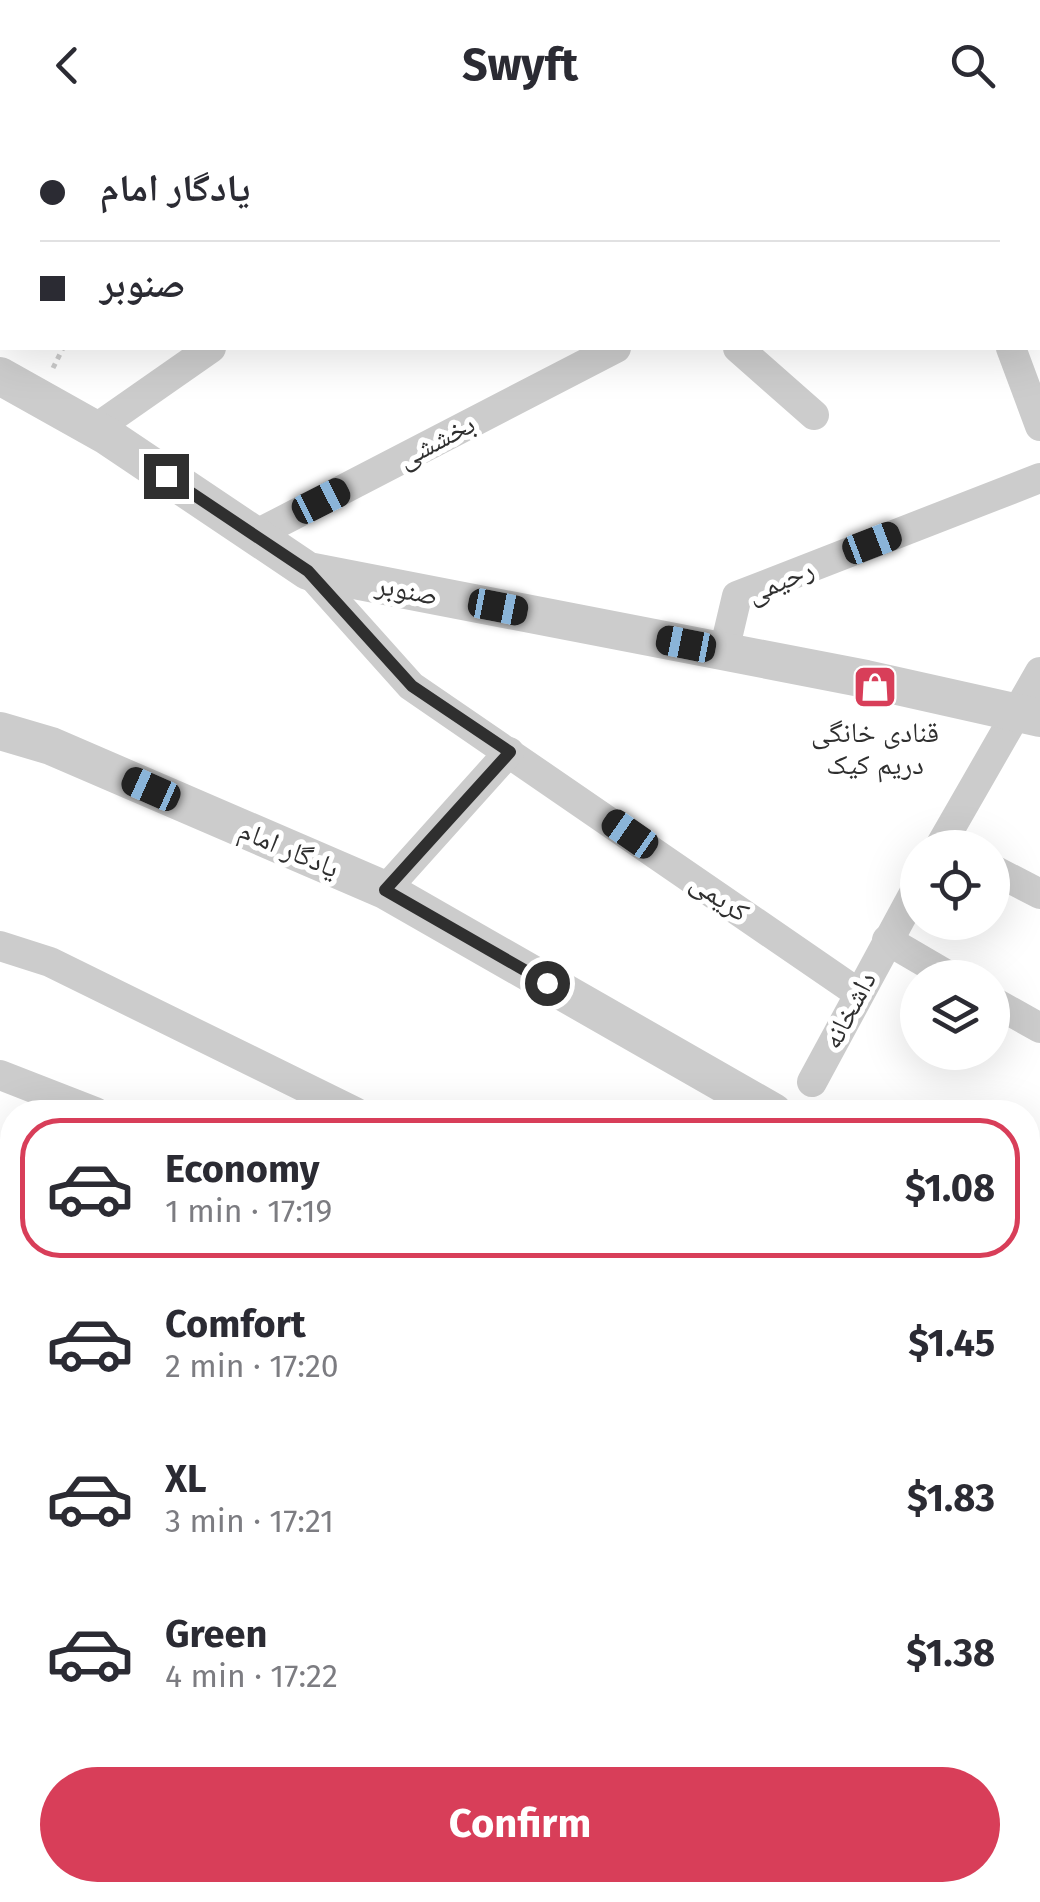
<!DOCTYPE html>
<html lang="en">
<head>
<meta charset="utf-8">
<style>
  body { margin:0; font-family:"Fira Sans","Noto Naskh Arabic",sans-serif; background:#f2f2f3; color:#2b2b33; height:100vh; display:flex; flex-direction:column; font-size:38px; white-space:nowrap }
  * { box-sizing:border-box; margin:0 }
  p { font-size:32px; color:#7c7c81 }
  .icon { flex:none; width:55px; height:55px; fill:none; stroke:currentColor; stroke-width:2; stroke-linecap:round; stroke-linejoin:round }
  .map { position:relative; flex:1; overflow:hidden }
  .drawer { position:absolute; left:0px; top:970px; width:1040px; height:802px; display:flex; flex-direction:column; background:#fff; border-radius:40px 40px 0 0; box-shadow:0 10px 40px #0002 }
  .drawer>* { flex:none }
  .hud { position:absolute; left:0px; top:0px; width:1040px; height:220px; box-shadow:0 10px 40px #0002; display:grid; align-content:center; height:220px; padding:0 40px; background:#fff }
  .fabs { position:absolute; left:900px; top:700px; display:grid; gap:20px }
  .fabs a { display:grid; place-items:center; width:110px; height:110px; border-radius:50%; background:#fff; box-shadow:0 10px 40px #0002; font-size:50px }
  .end { position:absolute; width:45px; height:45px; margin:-22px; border:12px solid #2f2f2f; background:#fff; box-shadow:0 0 0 5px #fff }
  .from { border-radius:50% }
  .car { position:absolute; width:30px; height:60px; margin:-30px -15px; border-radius:12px; box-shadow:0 0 8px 2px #0007; background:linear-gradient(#222 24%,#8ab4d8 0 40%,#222 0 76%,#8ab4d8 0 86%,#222 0) }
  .hud b { display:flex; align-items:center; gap:35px; height:95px; font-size:38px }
  .hud b+b { border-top:2px solid #e1e1e2 }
  .hud i { width:25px; height:25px; background:#2b2b33 }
  ul { padding:18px 0 0; list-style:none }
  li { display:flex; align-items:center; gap:30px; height:140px; margin:0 20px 15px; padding:0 20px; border:5px solid transparent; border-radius:40px }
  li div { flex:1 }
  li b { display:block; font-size:38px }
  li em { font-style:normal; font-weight:700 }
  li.selected { border-color:#d83e59 }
  li>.icon { width:90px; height:90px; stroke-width:1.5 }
  .button { display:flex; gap:20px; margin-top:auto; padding:20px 40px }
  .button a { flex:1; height:115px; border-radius:60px; background:#d83e59; color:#fff; font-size:40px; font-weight:700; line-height:115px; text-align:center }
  header { display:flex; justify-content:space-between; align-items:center; height:130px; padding:0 40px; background:#fff; font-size:45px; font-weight:700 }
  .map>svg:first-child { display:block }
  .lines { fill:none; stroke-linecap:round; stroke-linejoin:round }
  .path { stroke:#ccc; stroke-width:5; stroke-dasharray:5 5; stroke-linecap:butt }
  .minor { stroke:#ccc; stroke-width:30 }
  .tertiary { stroke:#ccc; stroke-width:38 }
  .route { stroke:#2f2f2f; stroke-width:12 }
  .labels { text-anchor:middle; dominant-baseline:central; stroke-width:10; stroke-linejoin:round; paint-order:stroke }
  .street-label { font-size:28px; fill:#2f2f2f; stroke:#fff }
  .poi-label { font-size:28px; fill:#2f2f2f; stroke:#fff }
</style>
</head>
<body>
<header><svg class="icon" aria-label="back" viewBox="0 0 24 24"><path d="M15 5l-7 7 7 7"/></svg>Swyft<svg class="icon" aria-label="search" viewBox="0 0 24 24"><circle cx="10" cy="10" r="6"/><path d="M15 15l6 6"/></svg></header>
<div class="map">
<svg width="1040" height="1772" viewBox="0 0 1040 1772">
  <rect width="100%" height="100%" fill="#fff"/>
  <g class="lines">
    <!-- path -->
    <path class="path" d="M 53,238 L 63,218"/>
    <!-- minor -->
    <g class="minor">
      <path d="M 879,0 L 881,2"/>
      <path d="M 182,2 L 185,0"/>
      <path d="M 428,2 L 431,0"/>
      <path d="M 738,218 L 814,285"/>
      <path d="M 1011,218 L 1040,296"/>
      <path d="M 95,299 L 211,218"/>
      <path d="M 255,405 L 616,218"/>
      <path d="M 308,441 L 411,556 L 858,863"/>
      <path d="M 724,521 L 737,466 L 1040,348"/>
      <path d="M 939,718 L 1040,542"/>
      <path d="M 992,739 L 1040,764"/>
      <path d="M 385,760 L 509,622"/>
      <path d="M 887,810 L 952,848"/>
      <path d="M 0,816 L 50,832 L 355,982"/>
      <path d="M 992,871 L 1040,898"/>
      <path d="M 0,945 L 95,982"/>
      <path d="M 812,952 L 918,756"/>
      <path d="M 0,1192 L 12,1201"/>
      <path d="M 0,1618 L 12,1632"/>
      <path d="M 1028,1703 L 1040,1707"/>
      <path d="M 165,1760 L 176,1772"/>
      <path d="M 481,1760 L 487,1772"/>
      <path d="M 749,1771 L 750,1772"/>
    </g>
    <!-- tertiary -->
    <g class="tertiary">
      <path d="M 0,246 L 107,306 L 308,441 L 866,549 L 1040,588"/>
      <path d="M 0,601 L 51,616 L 385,760 L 773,982"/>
      <path d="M 1028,1139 L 1040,1146"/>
    </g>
  </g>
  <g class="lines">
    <!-- route -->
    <path class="route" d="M 166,346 L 308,441 L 412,556 L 510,622 L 385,760 L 547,853"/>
  </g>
  <!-- icons -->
  <defs>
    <symbol id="shop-square" viewBox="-11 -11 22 22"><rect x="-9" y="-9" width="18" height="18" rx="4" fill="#d83e59" stroke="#fff"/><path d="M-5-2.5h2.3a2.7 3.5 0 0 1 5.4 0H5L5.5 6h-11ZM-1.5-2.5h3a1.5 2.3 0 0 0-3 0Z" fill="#fff"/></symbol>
  </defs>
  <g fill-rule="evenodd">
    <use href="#shop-square" x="850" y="532" width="50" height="50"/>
  </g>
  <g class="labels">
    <!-- street labels -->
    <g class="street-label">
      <text transform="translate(436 311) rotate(-28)">بخششی</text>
      <text transform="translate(780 451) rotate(-24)">رحیمی</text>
      <text transform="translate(407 460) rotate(11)">صنوبر</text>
      <text transform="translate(289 719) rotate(23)">یادگار امام</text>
      <text transform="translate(720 767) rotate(35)">کریمی</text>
      <text transform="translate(849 880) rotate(-62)">داشخانه</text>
    </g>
    <!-- poi labels -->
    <g class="poi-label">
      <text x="875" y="602">قنادی خانگی<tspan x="875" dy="32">دریم کیک</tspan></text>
    </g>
  </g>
</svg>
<div class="fabs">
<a><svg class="icon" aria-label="locate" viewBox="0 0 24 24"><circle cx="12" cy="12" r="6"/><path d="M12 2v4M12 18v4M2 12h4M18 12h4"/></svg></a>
<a><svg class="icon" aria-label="layers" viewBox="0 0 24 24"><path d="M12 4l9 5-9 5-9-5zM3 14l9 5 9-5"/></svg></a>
</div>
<i class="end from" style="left:547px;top:853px"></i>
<i class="end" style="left:166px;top:346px"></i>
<i class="car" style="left:321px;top:371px;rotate:63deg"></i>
<i class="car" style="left:872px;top:413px;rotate:69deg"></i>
<i class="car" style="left:498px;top:477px;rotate:101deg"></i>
<i class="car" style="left:686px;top:514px;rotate:281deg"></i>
<i class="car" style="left:151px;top:659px;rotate:294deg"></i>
<i class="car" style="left:630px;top:704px;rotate:305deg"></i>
<div class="hud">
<b><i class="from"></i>یادگار امام</b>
<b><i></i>صنوبر</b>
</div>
<section class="drawer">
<ul>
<li class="selected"><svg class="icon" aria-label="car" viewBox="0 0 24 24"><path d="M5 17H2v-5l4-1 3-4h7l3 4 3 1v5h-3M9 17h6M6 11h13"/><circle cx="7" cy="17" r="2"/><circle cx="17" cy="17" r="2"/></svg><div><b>Economy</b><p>1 min · 17:19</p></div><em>$1.08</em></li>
<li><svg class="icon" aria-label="car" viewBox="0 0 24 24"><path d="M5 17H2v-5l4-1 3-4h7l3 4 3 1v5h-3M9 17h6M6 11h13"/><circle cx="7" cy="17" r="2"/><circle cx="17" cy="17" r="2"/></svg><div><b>Comfort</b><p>2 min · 17:20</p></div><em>$1.45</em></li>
<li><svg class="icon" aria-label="car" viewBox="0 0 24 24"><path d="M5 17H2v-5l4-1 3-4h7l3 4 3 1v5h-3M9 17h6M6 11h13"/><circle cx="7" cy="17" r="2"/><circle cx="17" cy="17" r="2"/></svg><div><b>XL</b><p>3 min · 17:21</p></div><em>$1.83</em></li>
<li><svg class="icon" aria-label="car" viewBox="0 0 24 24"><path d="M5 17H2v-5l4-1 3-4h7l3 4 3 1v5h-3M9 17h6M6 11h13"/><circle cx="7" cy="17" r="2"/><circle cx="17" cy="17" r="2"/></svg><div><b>Green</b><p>4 min · 17:22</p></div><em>$1.38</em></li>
</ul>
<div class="button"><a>Confirm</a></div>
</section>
</div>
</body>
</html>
